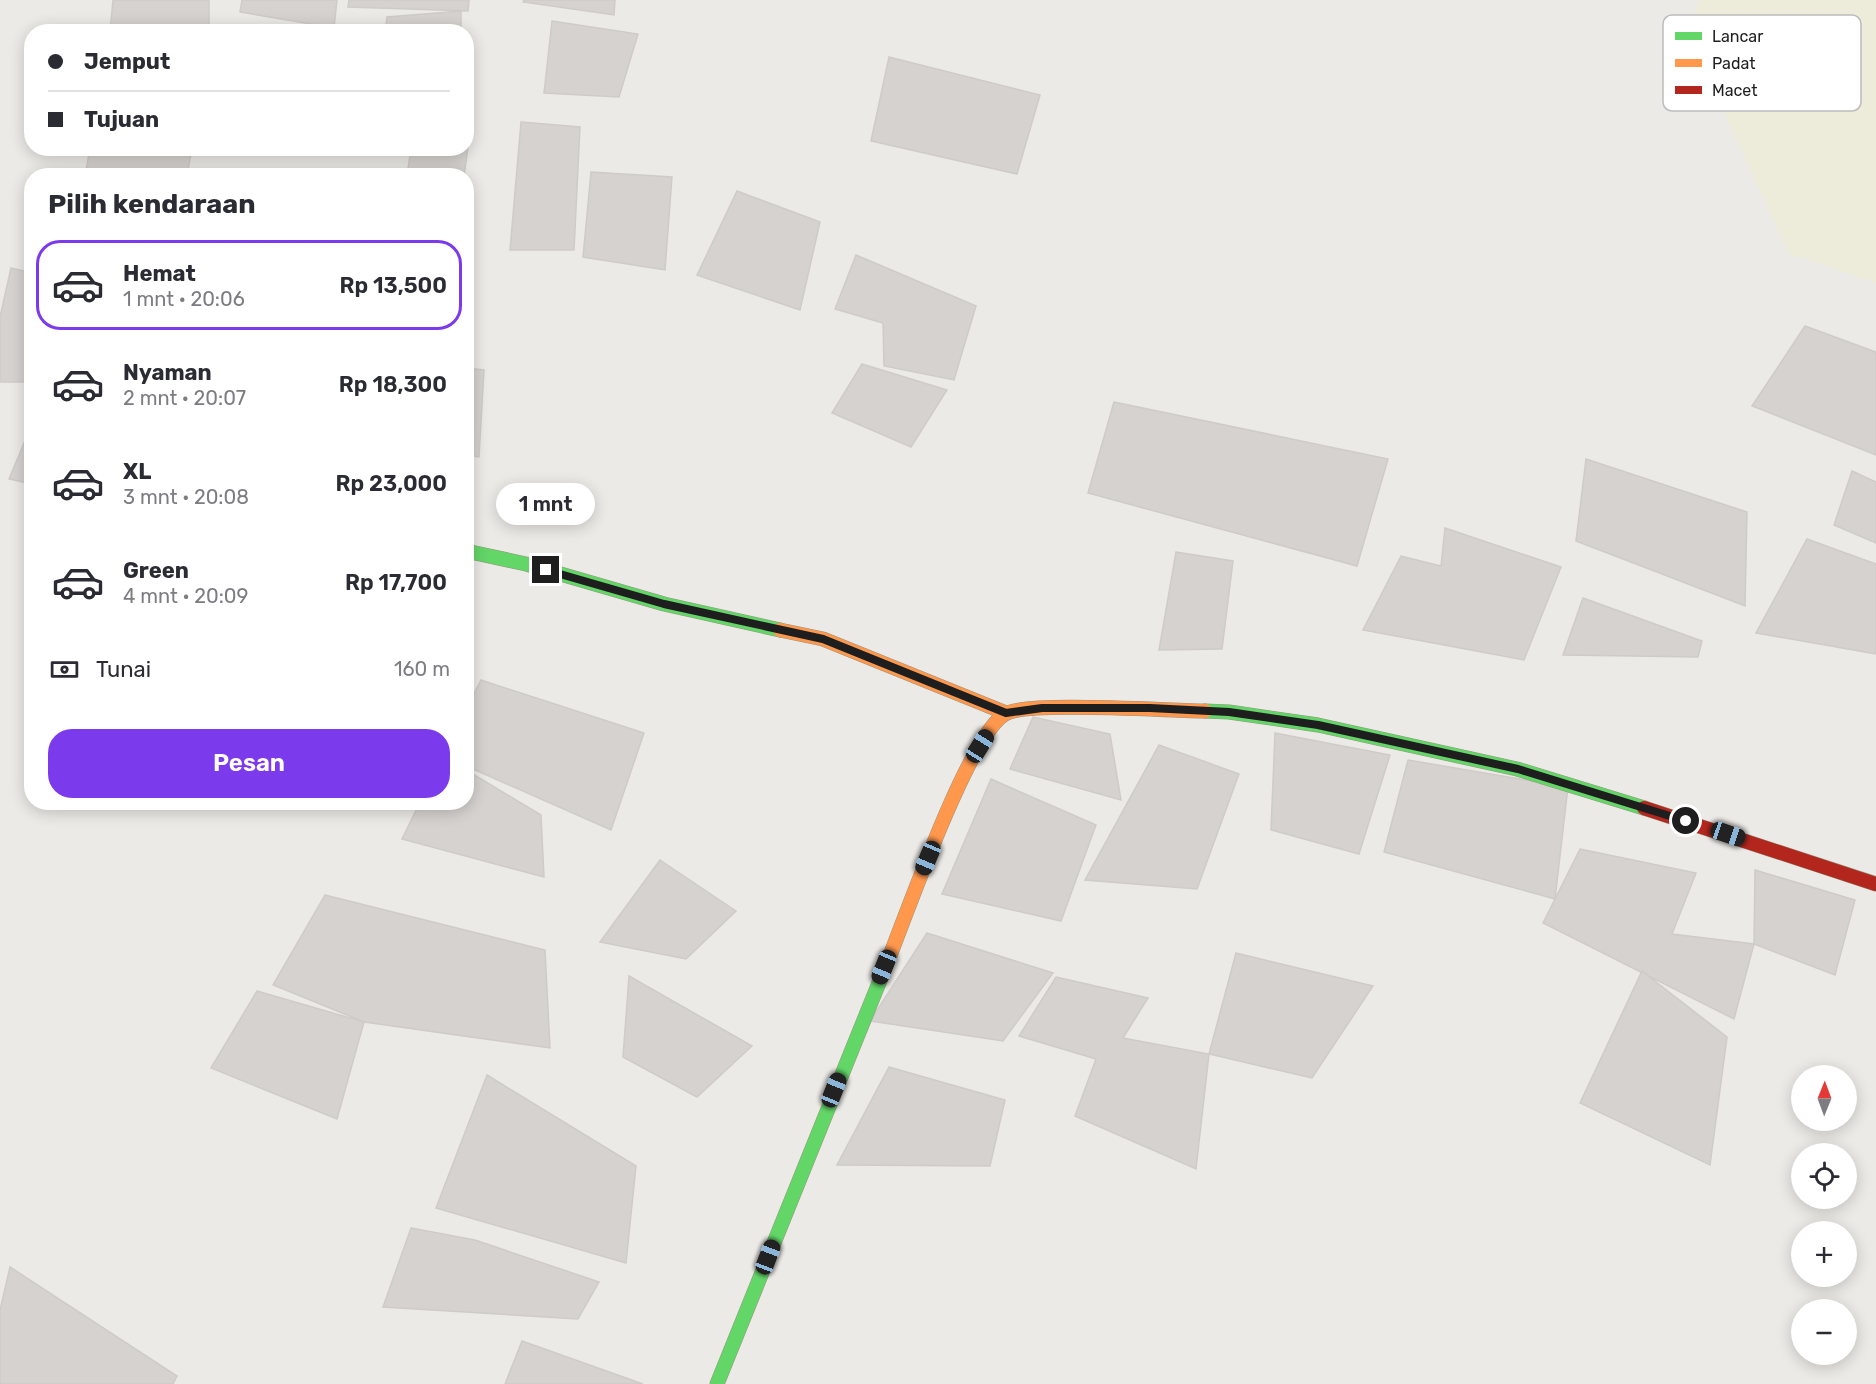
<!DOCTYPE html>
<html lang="id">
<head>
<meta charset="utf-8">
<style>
  body { margin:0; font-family:Rubik,sans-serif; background:#f7f7f7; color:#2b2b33; height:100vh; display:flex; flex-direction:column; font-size:22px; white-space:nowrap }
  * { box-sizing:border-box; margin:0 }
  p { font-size:20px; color:#7c7c81 }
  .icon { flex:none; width:33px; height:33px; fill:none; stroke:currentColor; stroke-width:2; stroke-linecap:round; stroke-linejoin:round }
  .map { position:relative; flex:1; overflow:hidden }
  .details { position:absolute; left:24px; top:168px; width:450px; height:642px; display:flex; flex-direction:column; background:#fff; border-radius:24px; box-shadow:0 3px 15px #0003 }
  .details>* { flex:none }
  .guide { position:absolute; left:24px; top:24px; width:450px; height:132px; border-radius:24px; box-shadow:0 3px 15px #0003; display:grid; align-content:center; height:132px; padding:0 24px; background:#fff }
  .needle { width:39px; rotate:1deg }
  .tools { position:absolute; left:1791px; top:1065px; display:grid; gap:12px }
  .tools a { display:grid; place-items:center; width:66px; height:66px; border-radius:50%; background:#fff; box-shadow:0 3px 15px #0003; font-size:30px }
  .end { position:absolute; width:27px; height:27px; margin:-14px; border:8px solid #1e1e1e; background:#fff; box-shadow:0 0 0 3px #fff }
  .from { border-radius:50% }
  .bubble { position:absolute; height:42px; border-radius:21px; background:#fff; box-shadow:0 3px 15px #0003; font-size:20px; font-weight:600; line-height:42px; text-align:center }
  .car { position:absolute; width:18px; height:36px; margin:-18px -9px; border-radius:8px; box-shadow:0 0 4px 2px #0007; background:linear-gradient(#222 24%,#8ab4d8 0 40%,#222 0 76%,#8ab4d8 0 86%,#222 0) }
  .guide b { display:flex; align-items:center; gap:21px; height:57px; font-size:22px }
  .guide b+b { border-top:2px solid #e1e1e2 }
  .guide i { width:15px; height:15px; background:#2b2b33 }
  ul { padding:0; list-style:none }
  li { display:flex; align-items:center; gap:18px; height:90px; margin:0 12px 9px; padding:0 12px; border:3px solid transparent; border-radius:24px }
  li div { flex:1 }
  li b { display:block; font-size:22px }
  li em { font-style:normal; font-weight:600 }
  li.on { border-color:#7c3aed }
  li>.icon { width:54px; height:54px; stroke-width:1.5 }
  h2 { padding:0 24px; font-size:27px; line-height:72px }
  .pay { display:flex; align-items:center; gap:15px; height:66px; padding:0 24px; font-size:22px }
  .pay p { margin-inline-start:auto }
  .cta { display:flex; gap:12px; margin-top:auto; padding:12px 24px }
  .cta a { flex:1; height:69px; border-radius:24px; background:#7c3aed; color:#fff; font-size:24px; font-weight:600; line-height:69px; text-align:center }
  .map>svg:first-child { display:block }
  .farmland { fill:#edebda }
  .building { fill:#d5d2cf; stroke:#cfcbc8; stroke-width:1.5 }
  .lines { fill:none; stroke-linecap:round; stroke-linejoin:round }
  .fast-casing { stroke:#97947e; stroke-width:15 }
  .slow-casing { stroke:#97947e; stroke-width:15 }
  .jam-casing { stroke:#97947e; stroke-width:15 }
  .fast { stroke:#63d668; stroke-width:14 }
  .slow { stroke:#ff974d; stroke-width:14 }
  .jam { stroke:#b3261e; stroke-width:14 }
  .route { stroke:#1e1e1e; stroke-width:8 }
  .key { fill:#fff; stroke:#bcbcbc; stroke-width:1.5 }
  .key-label { font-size:16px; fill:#1e1e1e }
</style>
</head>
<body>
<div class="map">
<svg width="1876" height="1384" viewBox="0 0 1876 1384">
  <rect width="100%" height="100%" fill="#eceae7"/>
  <!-- farmland -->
  <path class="farmland" d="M 1699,0 L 1876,0 L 1876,283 L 1788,253 L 1688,34 Z"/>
  <!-- building -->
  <g class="building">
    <path d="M 113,0 L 209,0 L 209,32 L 110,32 Z"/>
    <path d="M 242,0 L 337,0 L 334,28 L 240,12 Z"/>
    <path d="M 349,0 L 469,0 L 468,11 L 348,7 Z"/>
    <path d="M 524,0 L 615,0 L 614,15 L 523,2 Z"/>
    <path d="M 461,11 L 461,32 L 385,32 L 387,17 Z"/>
    <path d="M 552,21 L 638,34 L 619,97 L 544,93 Z"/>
    <path d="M 889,57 L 1040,95 L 1017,174 L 871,141 Z"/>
    <path d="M 466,118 L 472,119 L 464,176 L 407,176 L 411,148 L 466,148 Z"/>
    <path d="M 521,122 L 580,127 L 574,250 L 510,250 Z"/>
    <path d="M 90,148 L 192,148 L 187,176 L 85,176 Z"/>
    <path d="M 591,172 L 672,177 L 665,270 L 583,257 Z"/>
    <path d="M 737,191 L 820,222 L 800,310 L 697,275 Z"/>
    <path d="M 856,255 L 976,306 L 954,380 L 884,366 L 883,323 L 835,309 Z"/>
    <path d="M 11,268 L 32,273 L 32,382 L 0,382 L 0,317 Z"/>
    <path d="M 1805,326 L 1876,352 L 1876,455 L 1752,406 Z"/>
    <path d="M 862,364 L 947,390 L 911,447 L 832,413 Z"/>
    <path d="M 466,368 L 484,370 L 479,457 L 466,455 Z"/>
    <path d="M 1114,402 L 1388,459 L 1357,566 L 1088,493 Z"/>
    <path d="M 32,424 L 32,484 L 9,479 Z"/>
    <path d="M 1586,459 L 1747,512 L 1745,606 L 1576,541 Z"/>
    <path d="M 1852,471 L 1876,482 L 1876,543 L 1834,525 Z"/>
    <path d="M 1445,528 L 1561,567 L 1524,660 L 1363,630 L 1401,556 L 1441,566 Z"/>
    <path d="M 1807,539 L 1876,564 L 1876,654 L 1756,633 Z"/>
    <path d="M 1176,552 L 1233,561 L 1222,649 L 1159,650 Z"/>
    <path d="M 1583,598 L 1702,641 L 1698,657 L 1563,655 Z"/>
    <path d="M 481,680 L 644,733 L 611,830 L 466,766 L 466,709 Z"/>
    <path d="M 1033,717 L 1110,734 L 1121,800 L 1010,769 Z"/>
    <path d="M 1275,733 L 1390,755 L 1359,854 L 1271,830 Z"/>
    <path d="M 1159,745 L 1239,774 L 1197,889 L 1085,880 Z"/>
    <path d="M 1408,760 L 1568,787 L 1555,899 L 1384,852 Z"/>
    <path d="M 466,770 L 541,815 L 544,877 L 402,839 L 420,802 L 466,802 Z"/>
    <path d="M 991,779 L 1096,825 L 1061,921 L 942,894 Z"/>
    <path d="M 1580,849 L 1696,873 L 1672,934 L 1754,944 L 1734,1019 L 1543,923 Z"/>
    <path d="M 660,860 L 736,911 L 686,959 L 600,942 Z"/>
    <path d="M 1755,870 L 1855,900 L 1835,975 L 1754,944 Z"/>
    <path d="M 325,895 L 545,950 L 550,1048 L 364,1022 L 273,985 Z"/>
    <path d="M 927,933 L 1053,973 L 1003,1041 L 870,1021 Z"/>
    <path d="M 1236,953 L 1373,986 L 1312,1078 L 1209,1054 Z"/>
    <path d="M 1642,971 L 1727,1037 L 1710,1165 L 1580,1103 Z"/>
    <path d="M 629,976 L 752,1046 L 697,1097 L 623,1057 Z"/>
    <path d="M 1056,977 L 1148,998 L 1123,1038 L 1209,1054 L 1196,1169 L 1075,1116 L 1096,1059 L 1019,1036 Z"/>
    <path d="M 257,991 L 364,1022 L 337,1119 L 211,1068 Z"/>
    <path d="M 889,1067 L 1005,1100 L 990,1166 L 837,1165 Z"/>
    <path d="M 487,1075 L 636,1166 L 626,1263 L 436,1208 Z"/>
    <path d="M 411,1228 L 475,1240 L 599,1282 L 578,1319 L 383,1307 Z"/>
    <path d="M 10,1267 L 177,1376 L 173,1384 L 0,1384 L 0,1310 Z"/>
    <path d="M 522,1341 L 643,1384 L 505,1384 Z"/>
  </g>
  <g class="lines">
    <defs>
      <g id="fast">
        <path d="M 466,551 L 526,564 L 664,604 L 780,630"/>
        <path d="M 1205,711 L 1229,712 L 1318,725 L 1517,769 L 1644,808"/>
        <path d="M 717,1384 L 887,963"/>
      </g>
      <g id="slow">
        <path d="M 780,630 L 823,639 L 1006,713"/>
        <path d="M 887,963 C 906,916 969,735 1005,714 C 1026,701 1171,711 1205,711"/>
      </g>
      <path id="jam" d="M 1644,808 L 1876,884"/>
    </defs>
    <!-- fast casing -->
    <use href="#fast" class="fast-casing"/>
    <!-- slow casing -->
    <use href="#slow" class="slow-casing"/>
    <!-- jam casing -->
    <use href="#jam" class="jam-casing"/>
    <!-- fast -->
    <use href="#fast" class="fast"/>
    <!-- slow -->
    <use href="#slow" class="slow"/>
    <!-- jam -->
    <use href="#jam" class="jam"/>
  </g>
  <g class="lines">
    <!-- route -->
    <path class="route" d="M 546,570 L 664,604 L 823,639 L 1006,713 L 1042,708 L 1150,708 L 1229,712 L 1318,725 L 1518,769 L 1686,821"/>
  </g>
  <!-- legend -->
  <rect x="1663" y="15" width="198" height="96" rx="9" class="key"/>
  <rect x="1675" y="32" width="27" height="8" fill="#63d668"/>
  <rect x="1675" y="59" width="27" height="8" fill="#ff974d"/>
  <rect x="1675" y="86" width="27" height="8" fill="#b3261e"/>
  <g class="key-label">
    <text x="1712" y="42">Lancar</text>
    <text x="1712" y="69">Padat</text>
    <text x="1712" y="96">Macet</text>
  </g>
</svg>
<div class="tools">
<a><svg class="needle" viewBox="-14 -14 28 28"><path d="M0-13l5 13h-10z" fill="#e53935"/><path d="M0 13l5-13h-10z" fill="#7c7c81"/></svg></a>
<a><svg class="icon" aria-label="locate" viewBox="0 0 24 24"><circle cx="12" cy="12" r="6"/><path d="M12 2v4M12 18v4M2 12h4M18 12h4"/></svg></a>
<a>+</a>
<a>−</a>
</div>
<i class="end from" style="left:1686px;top:821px"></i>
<i class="end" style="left:546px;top:570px"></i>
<div class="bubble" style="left:496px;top:483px;width:99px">1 mnt</div>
<i class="car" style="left:980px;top:746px;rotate:32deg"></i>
<i class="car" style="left:1728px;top:834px;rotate:109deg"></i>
<i class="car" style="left:928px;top:858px;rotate:203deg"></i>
<i class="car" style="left:884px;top:967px;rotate:202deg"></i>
<i class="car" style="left:834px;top:1090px;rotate:22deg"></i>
<i class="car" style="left:768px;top:1257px;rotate:21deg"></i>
<div class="guide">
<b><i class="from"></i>Jemput</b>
<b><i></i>Tujuan</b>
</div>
<section class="details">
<h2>Pilih kendaraan</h2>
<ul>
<li class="on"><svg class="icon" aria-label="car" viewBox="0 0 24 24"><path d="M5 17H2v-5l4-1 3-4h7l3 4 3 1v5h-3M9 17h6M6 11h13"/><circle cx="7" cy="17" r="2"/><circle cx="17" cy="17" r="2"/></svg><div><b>Hemat</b><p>1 mnt · 20:06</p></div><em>Rp 13,500</em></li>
<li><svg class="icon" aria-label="car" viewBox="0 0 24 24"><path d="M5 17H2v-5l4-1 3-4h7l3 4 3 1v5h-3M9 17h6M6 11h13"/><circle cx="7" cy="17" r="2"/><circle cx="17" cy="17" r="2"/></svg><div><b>Nyaman</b><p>2 mnt · 20:07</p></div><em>Rp 18,300</em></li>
<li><svg class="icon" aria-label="car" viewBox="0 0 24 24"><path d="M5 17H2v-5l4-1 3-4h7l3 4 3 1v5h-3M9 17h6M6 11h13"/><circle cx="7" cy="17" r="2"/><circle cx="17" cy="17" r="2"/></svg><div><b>XL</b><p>3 mnt · 20:08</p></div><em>Rp 23,000</em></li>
<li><svg class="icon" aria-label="car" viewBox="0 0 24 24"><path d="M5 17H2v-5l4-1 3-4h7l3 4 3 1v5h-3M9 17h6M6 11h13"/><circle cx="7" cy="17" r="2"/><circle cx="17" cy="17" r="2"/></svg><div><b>Green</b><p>4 mnt · 20:09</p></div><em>Rp 17,700</em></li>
</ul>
<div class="pay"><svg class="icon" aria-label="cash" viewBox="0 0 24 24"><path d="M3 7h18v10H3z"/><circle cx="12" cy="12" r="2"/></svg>Tunai<p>160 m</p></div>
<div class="cta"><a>Pesan</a></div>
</section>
</div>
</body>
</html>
